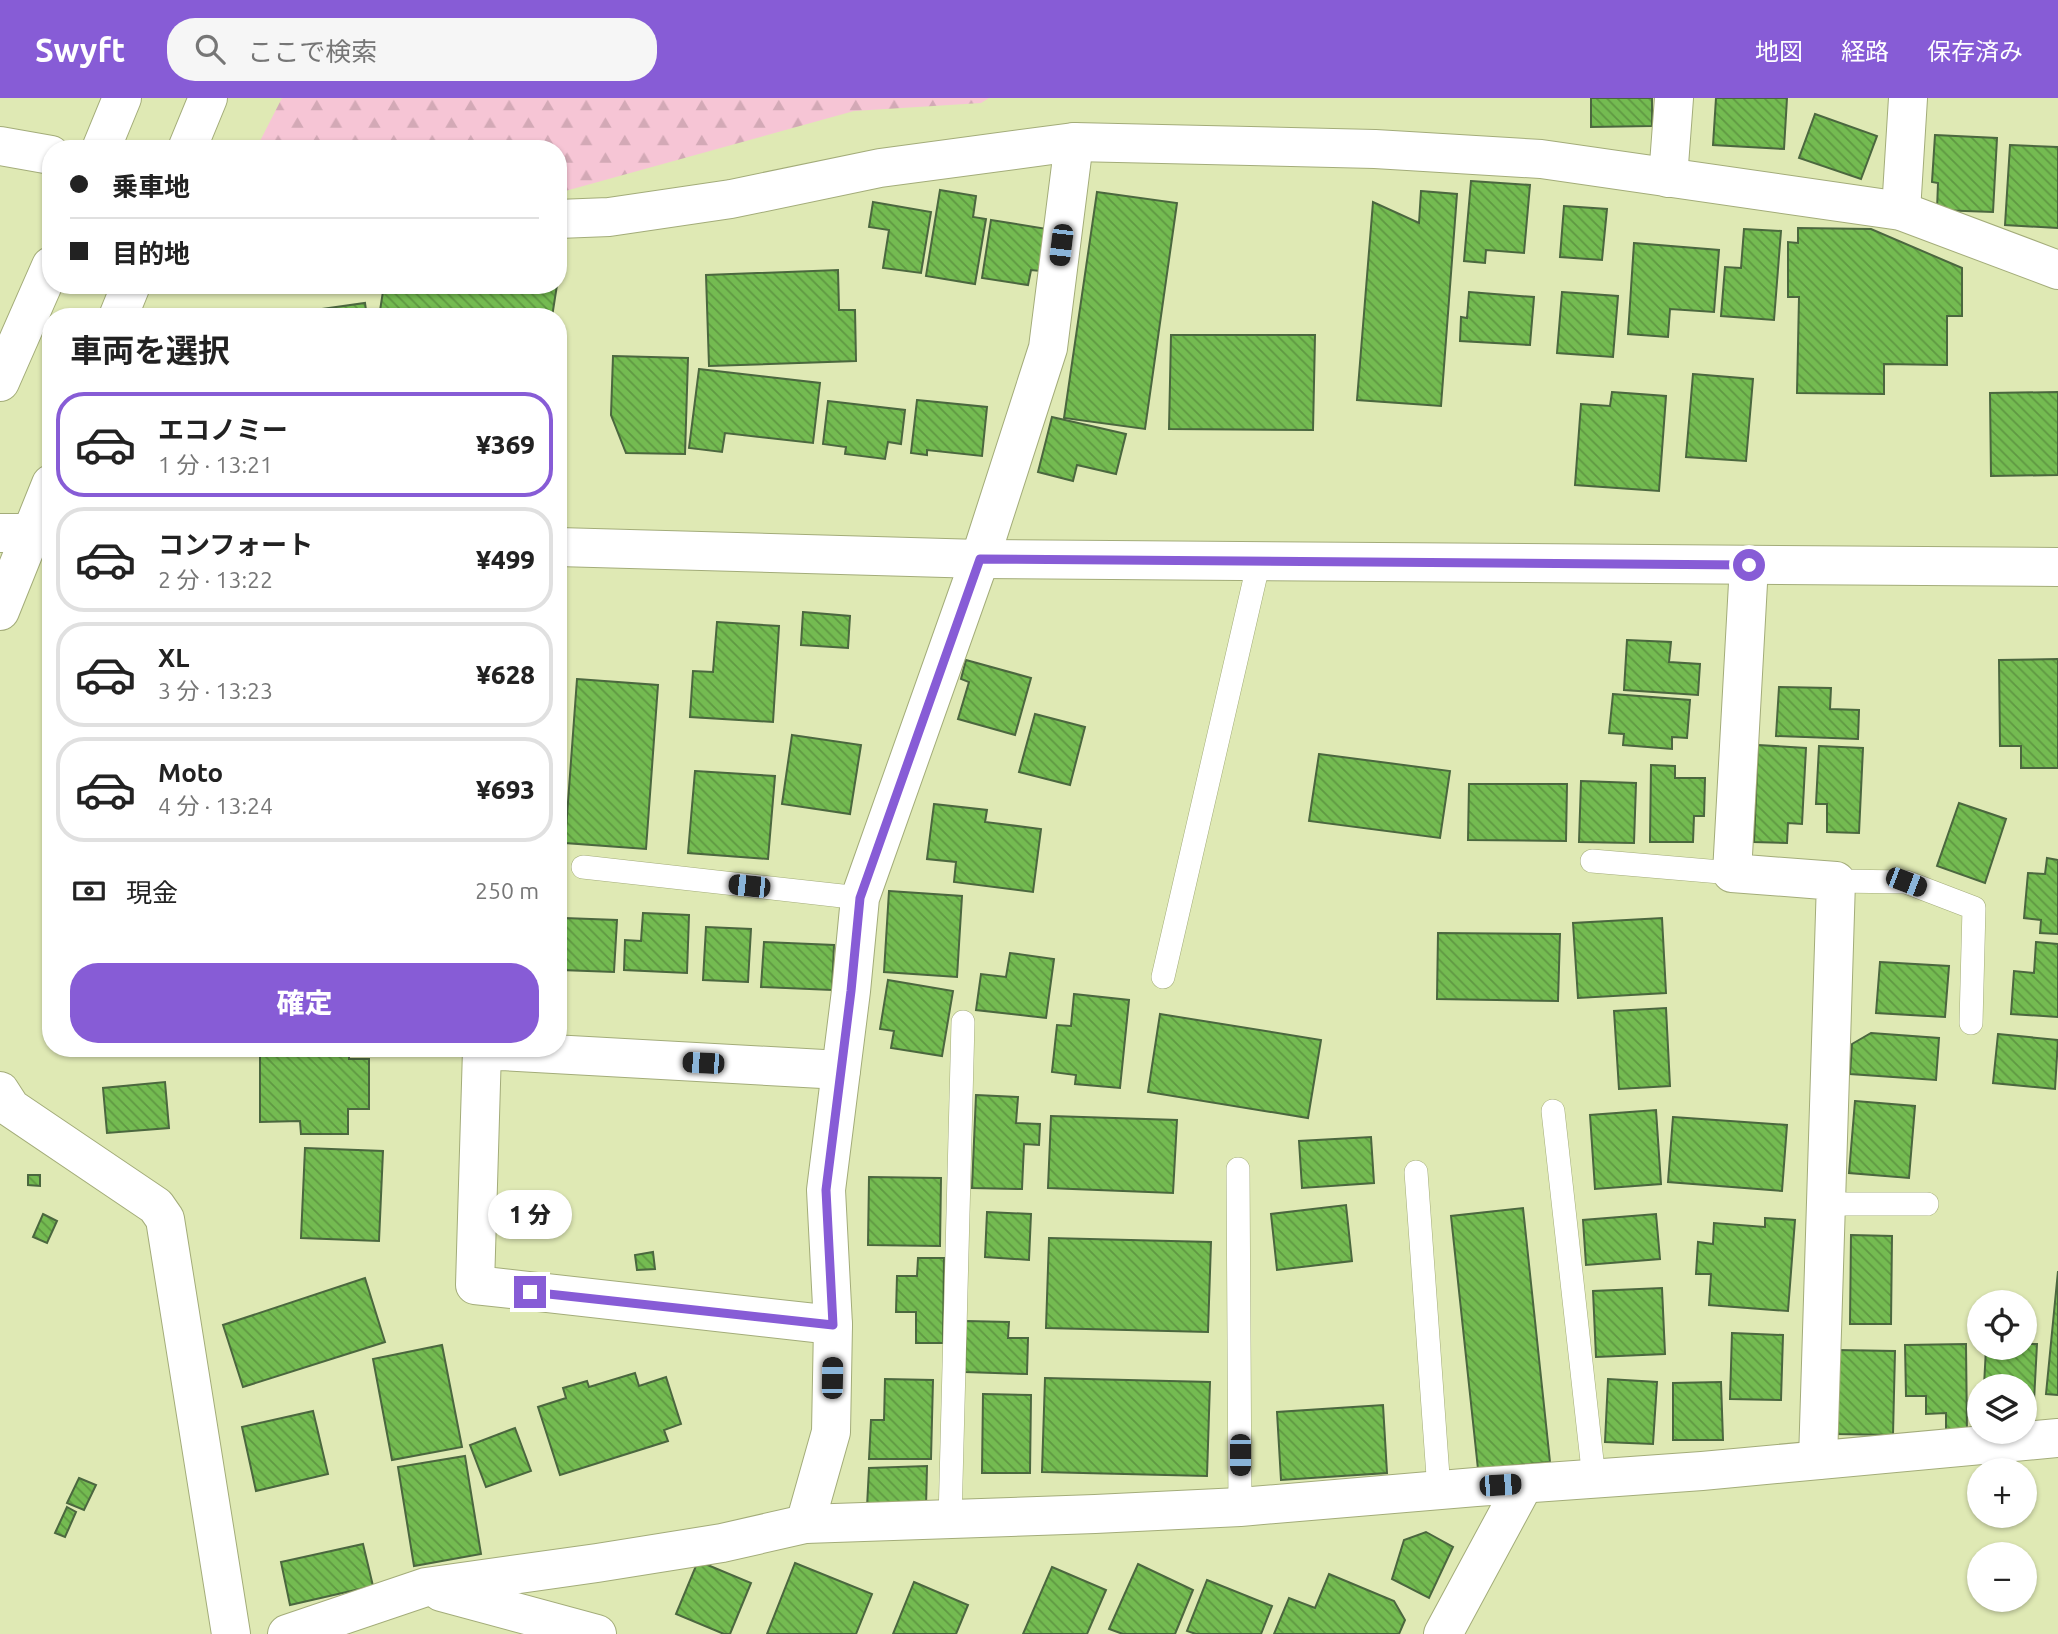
<!DOCTYPE html>
<html lang="ja">
<head>
<meta charset="utf-8">
<style>
  body { margin:0; font-family:Ubuntu,"Noto Sans JP",sans-serif; background:#f6f6f6; color:#222; height:100vh; display:flex; flex-direction:column; font-size:26px; white-space:nowrap }
  * { box-sizing:border-box; margin:0 }
  p { font-size:23px; color:#767676 }
  .icon { flex:none; width:38px; height:38px; fill:none; stroke:currentColor; stroke-width:2; stroke-linecap:round; stroke-linejoin:round }
  .map { position:relative; flex:1; overflow:hidden }
  .panel { position:absolute; left:42px; top:210px; width:525px; height:749px; display:flex; flex-direction:column; background:#fff; border-radius:28px; box-shadow:0 2px 5px #0004 }
  .panel>* { flex:none }
  .guide { position:absolute; left:42px; top:42px; width:525px; height:154px; border-radius:28px; box-shadow:0 2px 5px #0004; display:grid; align-content:center; height:154px; padding:0 28px; background:#fff }
  .controls { position:absolute; left:1967px; top:1192px; display:grid; gap:14px }
  .controls a { display:grid; place-items:center; width:70px; height:70px; border-radius:50%; background:#fff; box-shadow:0 2px 5px #0004; font-size:35px }
  .end { position:absolute; width:32px; height:32px; margin:-16px; border:9px solid #875cd6; background:#fff; box-shadow:0 0 0 4px #fff }
  .from { border-radius:50% }
  .bubble { position:absolute; height:49px; border-radius:24px; background:#fff; box-shadow:0 2px 5px #0004; font-size:23px; font-weight:800; line-height:49px; text-align:center }
  .car { position:absolute; width:21px; height:42px; margin:-21px -10px; border-radius:9px; box-shadow:0 0 5px 2px #0007; background:linear-gradient(#222 24%,#8ab4d8 0 40%,#222 0 76%,#8ab4d8 0 86%,#222 0) }
  .guide b { display:flex; align-items:center; gap:24px; height:66px; font-size:26px }
  .guide b+b { border-top:2px solid #e0e0e0 }
  .guide i { width:18px; height:18px; background:#222 }
  ul { padding:0; list-style:none }
  li { display:flex; align-items:center; gap:21px; height:105px; margin:0 14px 10px; padding:0 14px; border:4px solid #e0e0e0; border-radius:28px }
  li div { flex:1 }
  li b { display:block; font-size:26px }
  li em { font-style:normal; font-weight:800 }
  li.selected { border-color:#875cd6 }
  li>.icon { width:63px; height:63px; stroke-width:1.5 }
  h2 { padding:0 28px; font-size:32px; line-height:84px }
  .pay { display:flex; align-items:center; gap:18px; height:77px; padding:0 28px; font-size:26px }
  .pay p { margin-inline-start:auto }
  .primary-button { display:flex; gap:14px; margin-top:auto; padding:14px 28px }
  .primary-button a { flex:1; height:80px; border-radius:28px; background:#875cd6; color:#fff; font-size:28px; font-weight:800; line-height:80px; text-align:center }
  header { display:flex; align-items:center; gap:42px; box-sizing:border-box; height:98px; padding:0 35px; background:#875cd6; color:#fff }
  header strong { font-size:33px }
  nav { display:flex; gap:38px; margin-inline-start:auto; font-size:24px }
  .search { width:490px; height:63px; background:#f6f6f6; display:flex; align-items:center; gap:18px; box-sizing:border-box; padding:0 24px; border-radius:28px; color:#767676; font-size:26px }
  .map>svg:first-child { display:block }
  .forest { fill:url(#forest-firs) }
  .building { fill:url(#building-back-hatch); stroke:#4b673f; stroke-width:2 }
  .lines { fill:none; stroke-linecap:round; stroke-linejoin:round }
  .lane-casing { stroke:#a3ac79; stroke-width:24 }
  .street-casing { stroke:#a3ac79; stroke-width:40 }
  .secondary-casing { stroke:#a3ac79; stroke-width:40 }
  .highway-casing { stroke:#a3ac79; stroke-width:40 }
  .lane { stroke:#fff; stroke-width:23 }
  .street { stroke:#fff; stroke-width:38 }
  .secondary { stroke:#fff; stroke-width:38 }
  .highway { stroke:#fff; stroke-width:38 }
  .route { stroke:#875cd6; stroke-width:9 }
</style>
</head>
<body>
<header>
<strong>Swyft</strong>
<div class="search"><svg class="icon" aria-label="search" viewBox="0 0 24 24"><circle cx="10" cy="10" r="6"/><path d="M15 15l6 6"/></svg>ここで検索</div>
<nav><a>地図</a><a>経路</a><a>保存済み</a></nav>
</header>
<div class="map">
<svg width="2058" height="1536" viewBox="0 0 2058 1536">
  <defs>
    <pattern id="forest-firs" width="22" height="20" patternUnits="userSpaceOnUse" patternTransform="scale(1.75)"><rect width="22" height="20" fill="#f6c5d5"/><path d="M5 1l3.5 6h-7zM16 11l3.5 6h-7z" fill="#d3a9b6"/></pattern>
    <pattern id="building-back-hatch" width="6" height="6" patternUnits="userSpaceOnUse" patternTransform="scale(1.75)"><rect width="6" height="6" fill="#74bb51"/><path d="M-1 5l2 2M0 0l6 6M5-1l2 2" fill="none" stroke="#5f9842"/></pattern>
  </defs>
  <rect width="100%" height="100%" fill="#dfe9b4"/>
  <!-- forest -->
  <path class="forest" d="M 282,0 L 989,0 L 981,5 L 854,13 L 558,95 L 558,51 L 298,51 L 260,43 Z"/>
  <!-- building -->
  <g class="building">
    <path d="M 1591,0 L 1652,0 L 1652,28 L 1591,29 Z"/>
    <path d="M 1716,0 L 1787,0 L 1784,51 L 1713,47 Z"/>
    <path d="M 1815,16 L 1877,38 L 1861,81 L 1799,60 Z"/>
    <path d="M 1935,37 L 1997,40 L 1993,114 L 1937,112 L 1938,85 L 1932,84 Z"/>
    <path d="M 2010,47 L 2058,49 L 2058,130 L 2005,127 Z"/>
    <path d="M 1471,83 L 1530,87 L 1524,155 L 1486,152 L 1485,165 L 1464,163 Z"/>
    <path d="M 940,92 L 976,98 L 973,119 L 986,121 L 975,186 L 926,178 Z"/>
    <path d="M 1421,93 L 1457,96 L 1441,308 L 1357,302 L 1373,104 L 1419,125 Z"/>
    <path d="M 1097,94 L 1177,105 L 1145,331 L 1064,320 Z"/>
    <path d="M 873,104 L 931,114 L 921,175 L 883,170 L 889,132 L 869,129 Z"/>
    <path d="M 1564,108 L 1607,111 L 1602,162 L 1560,159 Z"/>
    <path d="M 991,122 L 1047,131 L 1040,173 L 1031,172 L 1028,187 L 982,180 Z"/>
    <path d="M 1798,130 L 1871,131 L 1962,170 L 1962,218 L 1947,218 L 1947,267 L 1884,266 L 1884,296 L 1797,295 L 1799,199 L 1788,199 L 1788,144 L 1798,145 Z"/>
    <path d="M 1744,131 L 1781,133 L 1774,222 L 1721,218 L 1725,169 L 1741,170 Z"/>
    <path d="M 1634,145 L 1719,152 L 1714,214 L 1670,211 L 1668,239 L 1628,236 Z"/>
    <path d="M 838,172 L 839,212 L 855,212 L 856,263 L 709,268 L 706,177 Z"/>
    <path d="M 384,187 L 557,187 L 552,219 L 379,219 Z"/>
    <path d="M 1469,194 L 1534,199 L 1530,247 L 1460,243 L 1461,219 L 1467,220 Z"/>
    <path d="M 1562,194 L 1618,198 L 1613,259 L 1557,255 Z"/>
    <path d="M 365,205 L 367,219 L 301,219 L 300,214 Z"/>
    <path d="M 1171,237 L 1315,237 L 1313,332 L 1169,331 Z"/>
    <path d="M 613,258 L 688,260 L 685,356 L 626,355 L 611,317 Z"/>
    <path d="M 699,271 L 820,285 L 813,345 L 725,335 L 722,354 L 689,350 Z"/>
    <path d="M 1693,276 L 1753,281 L 1746,363 L 1686,359 Z"/>
    <path d="M 1612,294 L 1666,298 L 1659,393 L 1575,387 L 1581,306 L 1610,308 Z"/>
    <path d="M 2058,294 L 2058,377 L 1991,378 L 1990,295 Z"/>
    <path d="M 917,302 L 987,309 L 982,358 L 927,352 L 927,357 L 911,355 Z"/>
    <path d="M 828,303 L 905,312 L 901,346 L 888,344 L 885,361 L 845,356 L 846,349 L 823,346 Z"/>
    <path d="M 1052,319 L 1126,336 L 1116,376 L 1077,367 L 1073,383 L 1038,374 Z"/>
    <path d="M 803,514 L 850,518 L 848,550 L 801,547 Z"/>
    <path d="M 717,524 L 779,528 L 773,624 L 690,619 L 693,573 L 713,574 Z"/>
    <path d="M 1627,542 L 1671,544 L 1669,564 L 1700,566 L 1698,597 L 1624,592 Z"/>
    <path d="M 2058,561 L 2058,670 L 2021,670 L 2021,648 L 2000,648 L 1999,562 Z"/>
    <path d="M 966,562 L 1031,580 L 1015,637 L 958,621 L 969,584 L 961,581 Z"/>
    <path d="M 577,581 L 658,587 L 646,751 L 565,745 Z"/>
    <path d="M 1779,589 L 1831,590 L 1830,611 L 1859,612 L 1858,641 L 1776,638 Z"/>
    <path d="M 1613,596 L 1690,602 L 1687,640 L 1672,639 L 1672,651 L 1623,647 L 1624,636 L 1609,635 Z"/>
    <path d="M 1035,616 L 1085,629 L 1070,687 L 1019,674 Z"/>
    <path d="M 792,637 L 861,647 L 850,716 L 782,706 Z"/>
    <path d="M 1758,647 L 1806,650 L 1802,726 L 1788,725 L 1787,745 L 1754,744 Z"/>
    <path d="M 1819,648 L 1863,650 L 1859,735 L 1827,734 L 1827,706 L 1816,706 Z"/>
    <path d="M 1319,656 L 1450,673 L 1440,740 L 1309,723 Z"/>
    <path d="M 1651,667 L 1675,668 L 1675,680 L 1705,680 L 1704,718 L 1694,718 L 1693,744 L 1650,744 Z"/>
    <path d="M 695,673 L 775,678 L 768,761 L 688,755 Z"/>
    <path d="M 1581,683 L 1636,685 L 1634,745 L 1579,744 Z"/>
    <path d="M 1469,686 L 1567,686 L 1566,743 L 1468,742 Z"/>
    <path d="M 1959,705 L 2006,721 L 1985,785 L 1937,768 Z"/>
    <path d="M 934,706 L 987,712 L 985,724 L 1041,731 L 1033,794 L 954,784 L 956,764 L 927,761 Z"/>
    <path d="M 2047,760 L 2058,762 L 2058,836 L 2040,835 L 2041,822 L 2024,820 L 2028,775 L 2045,776 Z"/>
    <path d="M 889,793 L 962,798 L 957,879 L 884,874 Z"/>
    <path d="M 643,815 L 689,817 L 687,875 L 624,872 L 625,842 L 641,843 Z"/>
    <path d="M 564,820 L 617,822 L 614,874 L 561,872 Z"/>
    <path d="M 1662,820 L 1666,895 L 1578,900 L 1573,825 Z"/>
    <path d="M 706,829 L 751,831 L 748,884 L 703,882 Z"/>
    <path d="M 1438,835 L 1560,836 L 1558,903 L 1437,901 Z"/>
    <path d="M 764,844 L 834,847 L 832,892 L 761,889 Z"/>
    <path d="M 2036,844 L 2058,846 L 2058,919 L 2011,916 L 2014,873 L 2034,875 Z"/>
    <path d="M 1010,855 L 1054,861 L 1046,920 L 976,912 L 981,876 L 1006,879 Z"/>
    <path d="M 1880,864 L 1949,868 L 1945,919 L 1876,915 Z"/>
    <path d="M 888,882 L 953,893 L 942,958 L 891,950 L 894,933 L 880,931 Z"/>
    <path d="M 1074,896 L 1129,902 L 1120,990 L 1075,986 L 1076,977 L 1052,974 L 1057,927 L 1071,928 Z"/>
    <path d="M 1666,910 L 1670,988 L 1619,991 L 1614,913 Z"/>
    <path d="M 1160,916 L 1321,942 L 1308,1020 L 1148,994 Z"/>
    <path d="M 1871,935 L 1939,940 L 1936,982 L 1850,976 L 1852,946 Z"/>
    <path d="M 1998,936 L 2058,942 L 2055,991 L 1993,985 Z"/>
    <path d="M 260,950 L 349,950 L 349,961 L 369,961 L 369,1011 L 348,1011 L 348,1036 L 301,1036 L 300,1023 L 260,1024 Z"/>
    <path d="M 165,984 L 169,1030 L 107,1035 L 103,990 Z"/>
    <path d="M 976,997 L 1018,999 L 1016,1025 L 1040,1026 L 1039,1047 L 1024,1046 L 1022,1091 L 972,1090 Z"/>
    <path d="M 1855,1003 L 1915,1008 L 1909,1080 L 1849,1075 Z"/>
    <path d="M 1656,1012 L 1661,1086 L 1595,1091 L 1590,1017 Z"/>
    <path d="M 1051,1018 L 1177,1022 L 1173,1095 L 1048,1090 Z"/>
    <path d="M 1673,1019 L 1787,1027 L 1782,1093 L 1668,1084 Z"/>
    <path d="M 1371,1039 L 1374,1085 L 1302,1090 L 1299,1043 Z"/>
    <path d="M 305,1050 L 383,1053 L 379,1143 L 301,1140 Z"/>
    <path d="M 28,1077 L 40,1077 L 40,1088 L 28,1087 Z"/>
    <path d="M 869,1079 L 941,1080 L 940,1148 L 868,1147 Z"/>
    <path d="M 1346,1107 L 1352,1163 L 1277,1172 L 1271,1116 Z"/>
    <path d="M 1523,1110 L 1550,1364 L 1478,1371 L 1451,1118 Z"/>
    <path d="M 987,1114 L 1031,1116 L 1029,1162 L 985,1159 Z"/>
    <path d="M 43,1116 L 57,1123 L 47,1145 L 33,1139 Z"/>
    <path d="M 1656,1116 L 1660,1161 L 1586,1167 L 1583,1122 Z"/>
    <path d="M 1765,1120 L 1795,1122 L 1788,1213 L 1709,1207 L 1711,1176 L 1696,1176 L 1698,1144 L 1713,1146 L 1714,1125 L 1765,1129 Z"/>
    <path d="M 1851,1137 L 1892,1138 L 1891,1226 L 1850,1226 Z"/>
    <path d="M 1049,1140 L 1211,1144 L 1208,1234 L 1046,1230 Z"/>
    <path d="M 653,1154 L 655,1171 L 637,1172 L 635,1157 Z"/>
    <path d="M 918,1160 L 944,1160 L 943,1245 L 916,1245 L 916,1214 L 896,1214 L 897,1178 L 917,1178 Z"/>
    <path d="M 2058,1173 L 2058,1297 L 2046,1296 Z"/>
    <path d="M 365,1180 L 385,1244 L 243,1289 L 223,1227 Z"/>
    <path d="M 1662,1190 L 1665,1256 L 1596,1259 L 1593,1193 Z"/>
    <path d="M 966,1223 L 1009,1224 L 1008,1240 L 1028,1240 L 1027,1276 L 965,1274 Z"/>
    <path d="M 1732,1235 L 1783,1237 L 1781,1302 L 1730,1301 Z"/>
    <path d="M 1966,1246 L 1967,1336 L 1946,1336 L 1946,1315 L 1926,1316 L 1926,1298 L 1906,1298 L 1905,1247 Z"/>
    <path d="M 2025,1246 L 2037,1246 L 2033,1322 L 2025,1322 L 2025,1288 L 1984,1288 L 1986,1250 L 2025,1250 Z"/>
    <path d="M 442,1247 L 462,1349 L 392,1362 L 373,1261 Z"/>
    <path d="M 1836,1252 L 1895,1253 L 1893,1337 L 1835,1336 Z"/>
    <path d="M 635,1275 L 639,1288 L 666,1279 L 681,1326 L 664,1332 L 668,1343 L 560,1377 L 538,1309 L 566,1300 L 563,1290 L 587,1283 L 589,1289 Z"/>
    <path d="M 1045,1280 L 1210,1284 L 1207,1378 L 1042,1374 Z"/>
    <path d="M 885,1281 L 933,1282 L 931,1361 L 869,1361 L 871,1322 L 884,1322 Z"/>
    <path d="M 1608,1281 L 1657,1284 L 1653,1346 L 1605,1344 Z"/>
    <path d="M 1721,1284 L 1723,1342 L 1673,1342 L 1673,1285 Z"/>
    <path d="M 983,1296 L 1031,1297 L 1030,1375 L 982,1375 Z"/>
    <path d="M 1383,1307 L 1387,1375 L 1281,1382 L 1277,1314 Z"/>
    <path d="M 313,1313 L 328,1376 L 256,1393 L 242,1329 Z"/>
    <path d="M 515,1330 L 531,1373 L 486,1389 L 470,1347 Z"/>
    <path d="M 465,1358 L 481,1456 L 414,1468 L 398,1369 Z"/>
    <path d="M 927,1368 L 926,1410 L 867,1409 L 869,1370 Z"/>
    <path d="M 79,1380 L 96,1387 L 84,1412 L 67,1405 Z"/>
    <path d="M 67,1409 L 76,1414 L 65,1439 L 55,1435 Z"/>
    <path d="M 1426,1434 L 1453,1449 L 1429,1500 L 1392,1481 L 1404,1442 Z"/>
    <path d="M 363,1446 L 373,1488 L 290,1507 L 281,1464 Z"/>
    <path d="M 698,1463 L 751,1485 L 730,1536 L 724,1536 L 676,1516 Z"/>
    <path d="M 795,1465 L 872,1496 L 856,1536 L 767,1536 Z"/>
    <path d="M 1138,1466 L 1193,1492 L 1175,1536 L 1123,1536 L 1109,1531 Z"/>
    <path d="M 1052,1469 L 1106,1492 L 1087,1536 L 1023,1536 Z"/>
    <path d="M 1329,1476 L 1394,1503 L 1405,1522 L 1399,1536 L 1274,1536 L 1289,1500 L 1315,1510 Z"/>
    <path d="M 1207,1482 L 1272,1508 L 1261,1536 L 1196,1536 L 1187,1533 Z"/>
    <path d="M 914,1484 L 968,1507 L 956,1536 L 893,1536 Z"/>
  </g>
  <g class="lines">
    <defs>
      <g id="lane">
        <path d="M 1592,763 L 1732,775"/>
        <path d="M 583,769 L 860,800"/>
        <path d="M 1836,783 L 1906,784 L 1974,810 L 1971,925"/>
        <path d="M 1163,879 L 1259,463"/>
        <path d="M 1553,1013 L 1594,1381"/>
        <path d="M 1238,1071 L 1240,1409"/>
        <path d="M 1416,1074 L 1439,1392"/>
        <path d="M 1825,1106 L 1927,1106"/>
        <path d="M 950,1422 L 963,924"/>
      </g>
      <g id="street">
        <path d="M 0,48 L 51,57"/>
        <path d="M 1668,80 L 1674,0"/>
        <path d="M 1901,113 L 1908,0"/>
        <path d="M 558,121 L 609,119 L 731,101 L 880,70 L 1074,44 L 1375,51 L 1541,61 L 1901,113 L 2058,172"/>
        <path d="M 1749,467 L 1732,775 L 1836,783 L 1818,1362"/>
        <path d="M 0,993 L 11,1010 L 156,1108 L 165,1121 L 231,1536"/>
        <path d="M 833,1227 L 475,1187 L 482,952 L 841,972"/>
        <path d="M 805,1426 L 831,1334 L 833,1227 L 826,1092 L 851,893 L 860,800 L 980,461 L 1048,250 L 1074,44"/>
        <path d="M 441,1494 L 597,1536"/>
        <path d="M 287,1536 L 426,1489 L 597,1465 L 722,1445 L 805,1426 L 1095,1416 L 1240,1409 L 1476,1389 L 1702,1373 L 2058,1340"/>
        <path d="M 1443,1536 L 1524,1386"/>
      </g>
      <g id="secondary">
        <path d="M 0,435 L 51,435"/>
        <path d="M 558,449 L 980,461 L 2058,469"/>
      </g>
      <g id="highway">
        <path d="M 101,51 L 122,0"/>
        <path d="M 187,51 L 208,0"/>
        <path d="M 118,219 L 131,187"/>
        <path d="M 0,284 L 51,168"/>
        <path d="M 0,513 L 51,386"/>
      </g>
    </defs>
    <!-- lane casing -->
    <use href="#lane" class="lane-casing"/>
    <!-- street casing -->
    <use href="#street" class="street-casing"/>
    <!-- secondary casing -->
    <use href="#secondary" class="secondary-casing"/>
    <!-- highway casing -->
    <use href="#highway" class="highway-casing"/>
    <!-- lane -->
    <use href="#lane" class="lane"/>
    <!-- street -->
    <use href="#street" class="street"/>
    <!-- secondary -->
    <use href="#secondary" class="secondary"/>
    <!-- highway -->
    <use href="#highway" class="highway"/>
  </g>
  <g class="lines">
    <!-- route -->
    <path class="route" d="M 530,1194 L 833,1227 L 826,1092 L 851,893 L 860,800 L 980,461 L 1749,467"/>
  </g>
</svg>
<div class="controls">
<a><svg class="icon" aria-label="locate" viewBox="0 0 24 24"><circle cx="12" cy="12" r="6"/><path d="M12 2v4M12 18v4M2 12h4M18 12h4"/></svg></a>
<a><svg class="icon" aria-label="layers" viewBox="0 0 24 24"><path d="M12 4l9 5-9 5-9-5zM3 14l9 5 9-5"/></svg></a>
<a>+</a>
<a>−</a>
</div>
<i class="end from" style="left:1749px;top:467px"></i>
<i class="end" style="left:530px;top:1194px"></i>
<div class="bubble" style="left:488px;top:1092px;width:84px">1 分</div>
<i class="car" style="left:1061px;top:147px;rotate:187deg"></i>
<i class="car" style="left:1906px;top:784px;rotate:111deg"></i>
<i class="car" style="left:749px;top:788px;rotate:276deg"></i>
<i class="car" style="left:703px;top:965px;rotate:273deg"></i>
<i class="car" style="left:832px;top:1280px;rotate:1deg"></i>
<i class="car" style="left:1240px;top:1357px;rotate:180deg"></i>
<i class="car" style="left:1500px;top:1387px;rotate:86deg"></i>
<div class="guide">
<b><i class="from"></i>乗車地</b>
<b><i></i>目的地</b>
</div>
<section class="panel">
<h2>車両を選択</h2>
<ul>
<li class="selected"><svg class="icon" aria-label="car" viewBox="0 0 24 24"><path d="M5 17H2v-5l4-1 3-4h7l3 4 3 1v5h-3M9 17h6M6 11h13"/><circle cx="7" cy="17" r="2"/><circle cx="17" cy="17" r="2"/></svg><div><b>エコノミー</b><p>1 分 · 13:21</p></div><em>¥369</em></li>
<li><svg class="icon" aria-label="car" viewBox="0 0 24 24"><path d="M5 17H2v-5l4-1 3-4h7l3 4 3 1v5h-3M9 17h6M6 11h13"/><circle cx="7" cy="17" r="2"/><circle cx="17" cy="17" r="2"/></svg><div><b>コンフォート</b><p>2 分 · 13:22</p></div><em>¥499</em></li>
<li><svg class="icon" aria-label="car" viewBox="0 0 24 24"><path d="M5 17H2v-5l4-1 3-4h7l3 4 3 1v5h-3M9 17h6M6 11h13"/><circle cx="7" cy="17" r="2"/><circle cx="17" cy="17" r="2"/></svg><div><b>XL</b><p>3 分 · 13:23</p></div><em>¥628</em></li>
<li><svg class="icon" aria-label="car" viewBox="0 0 24 24"><path d="M5 17H2v-5l4-1 3-4h7l3 4 3 1v5h-3M9 17h6M6 11h13"/><circle cx="7" cy="17" r="2"/><circle cx="17" cy="17" r="2"/></svg><div><b>Moto</b><p>4 分 · 13:24</p></div><em>¥693</em></li>
</ul>
<div class="pay"><svg class="icon" aria-label="cash" viewBox="0 0 24 24"><path d="M3 7h18v10H3z"/><circle cx="12" cy="12" r="2"/></svg>現金<p>250 m</p></div>
<div class="primary-button"><a>確定</a></div>
</section>
</div>
</body>
</html>
